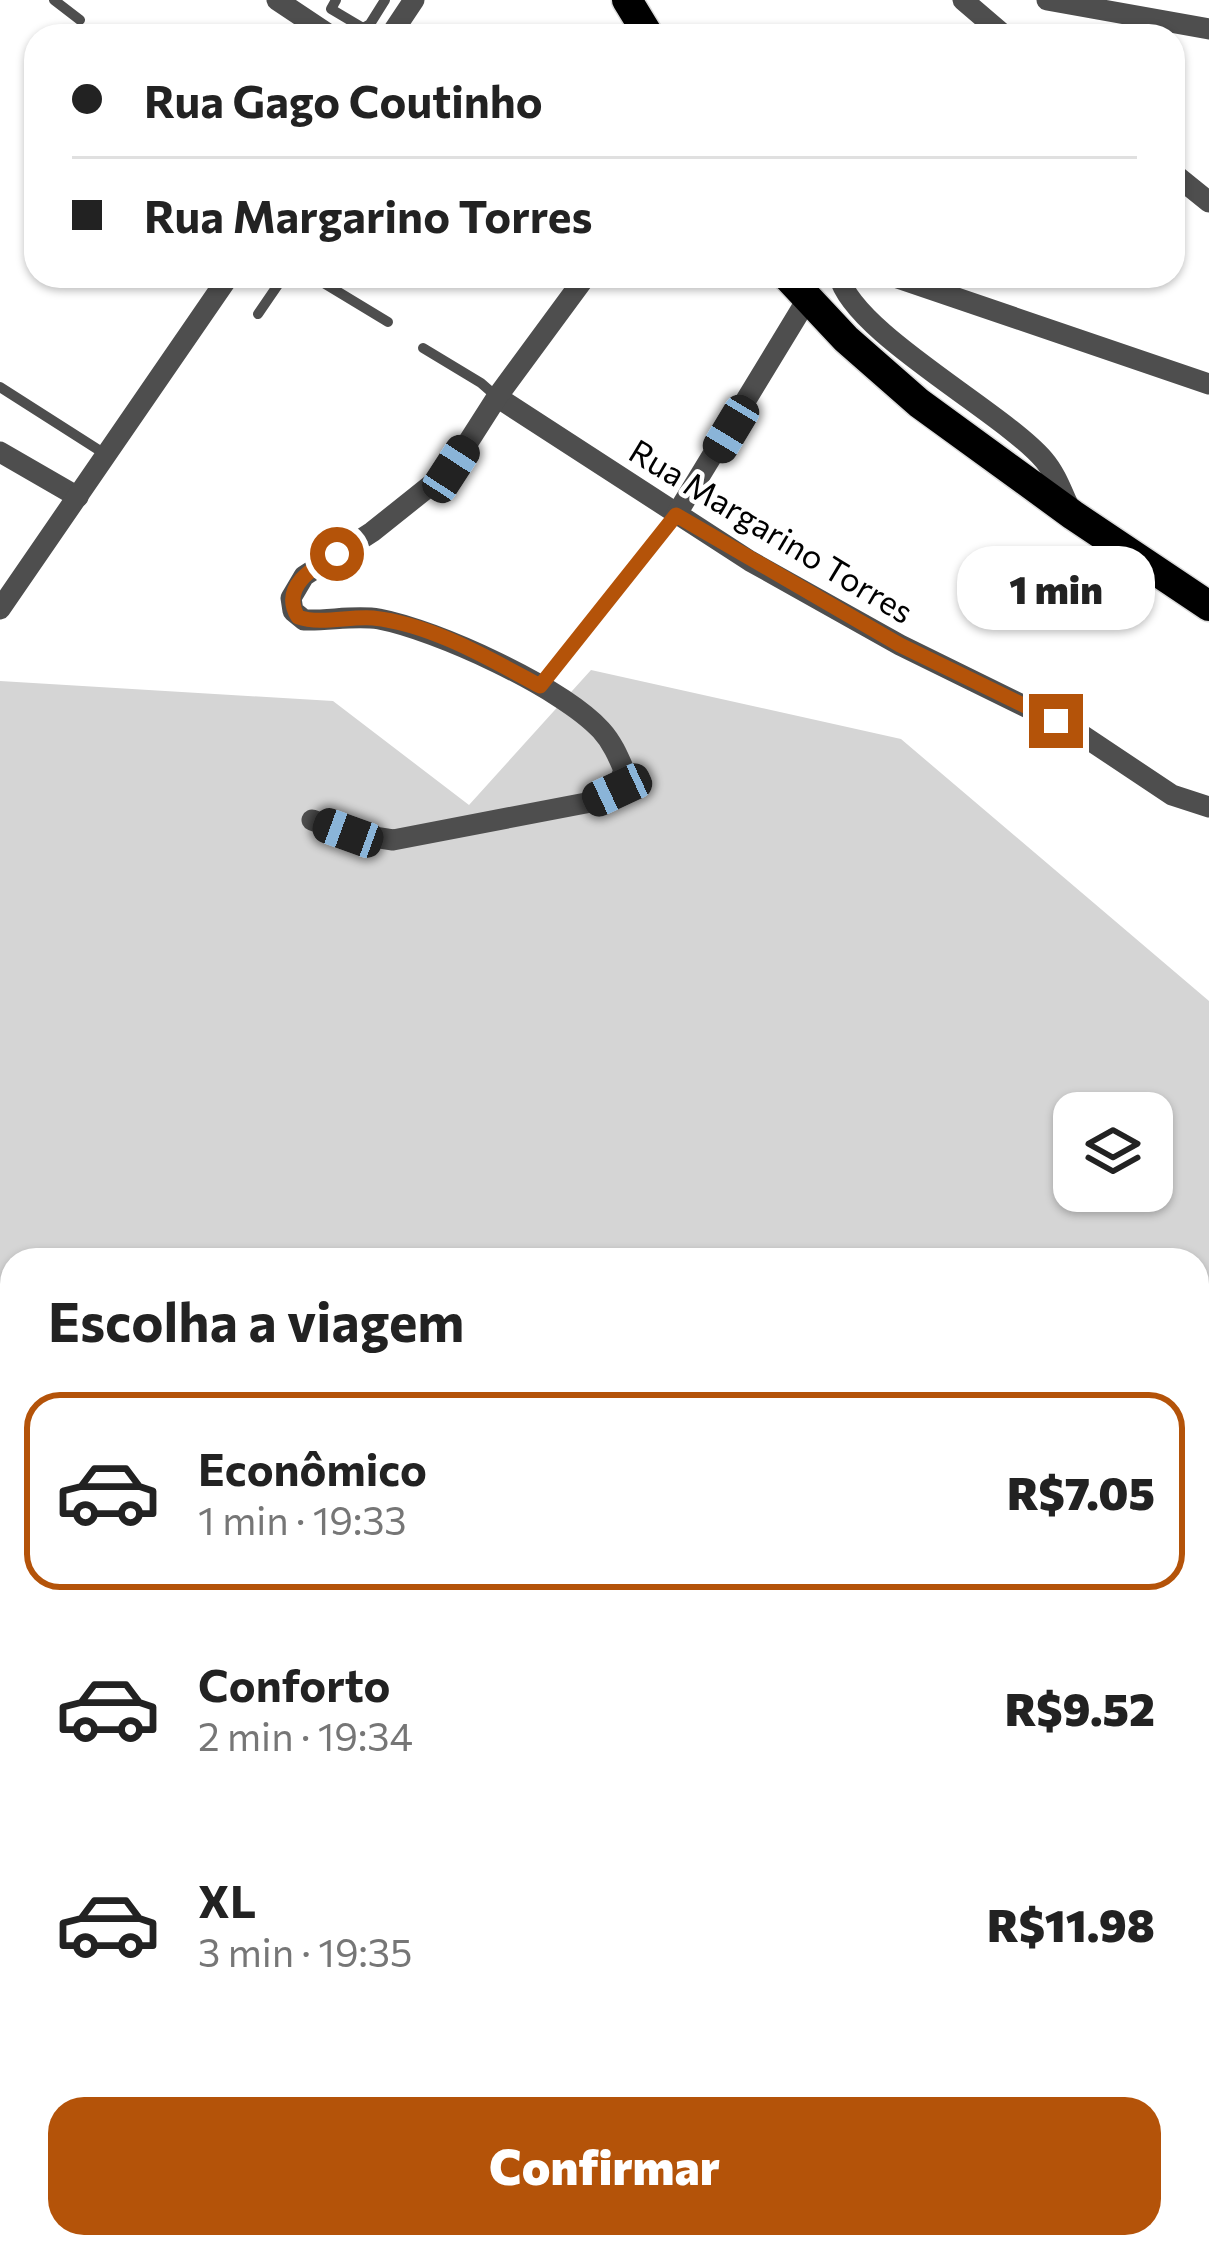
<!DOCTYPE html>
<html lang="pt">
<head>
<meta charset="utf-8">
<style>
  body { margin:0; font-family:Commissioner,sans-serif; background:#f6f6f6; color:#222; height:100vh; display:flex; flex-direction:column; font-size:45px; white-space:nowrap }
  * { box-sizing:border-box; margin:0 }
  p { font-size:39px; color:#767676 }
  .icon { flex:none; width:66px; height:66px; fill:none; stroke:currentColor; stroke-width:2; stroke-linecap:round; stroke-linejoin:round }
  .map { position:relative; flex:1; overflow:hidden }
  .sheet { position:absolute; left:0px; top:1248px; width:1209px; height:1011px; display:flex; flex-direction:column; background:#fff; border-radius:36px 36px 0 0; box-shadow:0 3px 9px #0004 }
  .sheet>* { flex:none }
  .hud { position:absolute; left:24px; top:24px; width:1161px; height:264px; border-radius:36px; box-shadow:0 3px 9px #0004; display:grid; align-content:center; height:264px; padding:0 48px; background:#fff }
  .fabs { position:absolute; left:1053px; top:1092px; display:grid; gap:24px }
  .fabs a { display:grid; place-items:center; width:120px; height:120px; border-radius:24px; background:#fff; box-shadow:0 3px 9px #0004; font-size:60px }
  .end { position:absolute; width:54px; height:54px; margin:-27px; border:15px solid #b45309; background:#fff; box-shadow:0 0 0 6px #fff }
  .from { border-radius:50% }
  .bubble { position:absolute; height:84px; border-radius:36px; background:#fff; box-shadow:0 3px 9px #0004; font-size:39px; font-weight:800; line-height:84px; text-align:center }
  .car { position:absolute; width:36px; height:72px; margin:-36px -18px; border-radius:15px; box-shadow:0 0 9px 3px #0007; background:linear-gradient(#222 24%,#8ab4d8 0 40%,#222 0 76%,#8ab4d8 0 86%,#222 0) }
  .hud b { display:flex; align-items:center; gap:42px; height:114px; font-size:45px }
  .hud b+b { border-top:3px solid #e0e0e0 }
  .hud i { width:30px; height:30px; background:#222 }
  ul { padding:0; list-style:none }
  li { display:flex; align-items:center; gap:36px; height:198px; margin:0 24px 18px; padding:0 24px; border:6px solid transparent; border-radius:36px }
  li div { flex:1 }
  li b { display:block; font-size:45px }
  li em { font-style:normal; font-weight:800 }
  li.selected { border-color:#b45309 }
  li>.icon { width:108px; height:108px; stroke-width:1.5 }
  h2 { padding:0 48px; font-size:54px; line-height:144px }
  .action { display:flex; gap:24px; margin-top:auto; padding:24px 48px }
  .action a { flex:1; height:138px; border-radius:36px; background:#b45309; color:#fff; font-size:48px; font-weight:800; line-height:138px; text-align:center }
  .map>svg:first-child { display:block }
  .green { fill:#d5d5d5; fill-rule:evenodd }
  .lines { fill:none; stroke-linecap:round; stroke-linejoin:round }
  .primary-casing { stroke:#dbdbdb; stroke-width:33 }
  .lane { stroke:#4e4e4e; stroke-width:10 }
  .street { stroke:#4e4e4e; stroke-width:21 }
  .primary { stroke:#000; stroke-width:30 }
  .route { stroke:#b45309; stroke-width:15 }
  .labels { text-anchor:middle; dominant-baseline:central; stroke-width:9; stroke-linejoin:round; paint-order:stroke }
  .street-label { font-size:33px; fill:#000; stroke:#fff }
</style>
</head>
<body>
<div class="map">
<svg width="1209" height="2257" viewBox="0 0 1209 2257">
  <rect width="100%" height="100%" fill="#fff"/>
  <!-- green -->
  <path class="green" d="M 591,670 L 901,739 L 1209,1001 L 1209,1849 L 1197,1846 L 1197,1260 L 12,1260 L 12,1653 L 0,1660 L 0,681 L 333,701 L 469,805 ZM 1074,1113 L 1152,1113 L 1152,1191 L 1074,1191 Z"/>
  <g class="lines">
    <defs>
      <g id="primary">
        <path d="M 627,0 L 649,36"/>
        <path d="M 787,276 L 846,339 L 919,403 L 1073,515 L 1209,606"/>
      </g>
    </defs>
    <!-- primary casing -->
    <use href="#primary" class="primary-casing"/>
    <!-- lane -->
    <g class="lane">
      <path d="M 54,0 L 80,20"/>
      <path d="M 336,0 L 331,9 L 363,28 L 370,24 L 385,0"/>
      <path d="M 312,276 L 388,322"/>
      <path d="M 258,314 L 284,276"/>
      <path d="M 423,348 L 481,383 L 497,397"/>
      <path d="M 0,387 L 105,454"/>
      <path d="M 540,686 L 676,515"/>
      <path d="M 0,1767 L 12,1767"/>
    </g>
    <!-- street -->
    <g class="street">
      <path d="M 277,0 L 331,36"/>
      <path d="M 963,0 L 1005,36"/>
      <path d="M 1047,0 L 1209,29"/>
      <path d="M 390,36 L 414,0"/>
      <path d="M 1173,173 L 1209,202"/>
      <path d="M 839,276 C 853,333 1002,411 1044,460 C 1056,474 1062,492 1070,509"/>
      <path d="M 892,276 L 1209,384"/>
      <path d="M 497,397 L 750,561 L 900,645 L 1079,733 L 1172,795 L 1209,807"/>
      <path d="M 0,452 L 78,497"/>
      <path d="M 676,515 L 808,298"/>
      <path d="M 0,609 L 229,276"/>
      <path d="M 312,820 L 348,833 L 393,840 L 591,802 L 617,789 L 624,770 C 618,756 612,742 601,730 C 561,687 437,630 379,619 C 355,615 329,621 304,620 L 293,611 L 291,598 L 304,576 L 372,532 L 451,469 L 497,397 L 586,276"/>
      <path d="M 0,1800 L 12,1799"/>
      <path d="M 0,1939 L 12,1944"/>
      <path d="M 475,2247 L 497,2257"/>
      <path d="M 859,2247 L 870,2257"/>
      <path d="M 1017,2247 L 1025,2257"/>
    </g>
    <!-- primary -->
    <use href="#primary" class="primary"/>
  </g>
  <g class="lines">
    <!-- route -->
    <path class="route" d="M 337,554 C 312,568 280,587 298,617 C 321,625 349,616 373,618 C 431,624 490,659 540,686 L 676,515 L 900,645 L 1056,721"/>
  </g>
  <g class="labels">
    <!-- street labels -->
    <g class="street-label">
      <text transform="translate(772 530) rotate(31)">Rua Margarino Torres</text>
    </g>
  </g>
</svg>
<div class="fabs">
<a><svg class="icon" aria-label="layers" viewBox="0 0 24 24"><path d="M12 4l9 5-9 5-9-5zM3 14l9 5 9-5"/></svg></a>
</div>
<i class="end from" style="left:337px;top:554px"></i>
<i class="end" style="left:1056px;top:721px"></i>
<div class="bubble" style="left:957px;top:546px;width:198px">1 min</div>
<i class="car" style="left:731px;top:429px;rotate:211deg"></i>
<i class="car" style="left:451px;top:469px;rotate:33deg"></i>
<i class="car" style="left:617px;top:790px;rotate:245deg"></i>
<i class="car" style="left:348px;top:833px;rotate:290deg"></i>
<div class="hud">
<b><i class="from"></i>Rua Gago Coutinho</b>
<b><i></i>Rua Margarino Torres</b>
</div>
<section class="sheet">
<h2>Escolha a viagem</h2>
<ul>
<li class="selected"><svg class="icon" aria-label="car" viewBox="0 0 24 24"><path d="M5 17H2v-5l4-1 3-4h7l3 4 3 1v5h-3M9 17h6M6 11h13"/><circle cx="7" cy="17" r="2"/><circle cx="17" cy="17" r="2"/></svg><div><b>Econômico</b><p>1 min · 19:33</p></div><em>R$7.05</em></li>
<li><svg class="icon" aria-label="car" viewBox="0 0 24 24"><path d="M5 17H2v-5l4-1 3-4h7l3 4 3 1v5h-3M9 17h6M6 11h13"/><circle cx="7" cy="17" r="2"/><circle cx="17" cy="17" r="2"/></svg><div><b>Conforto</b><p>2 min · 19:34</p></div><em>R$9.52</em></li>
<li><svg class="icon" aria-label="car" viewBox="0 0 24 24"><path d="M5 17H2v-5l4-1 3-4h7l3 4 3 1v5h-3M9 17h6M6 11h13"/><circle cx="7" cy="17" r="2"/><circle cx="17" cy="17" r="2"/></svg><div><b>XL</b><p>3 min · 19:35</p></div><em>R$11.98</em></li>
</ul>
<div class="action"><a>Confirmar</a></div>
</section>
</div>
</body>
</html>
